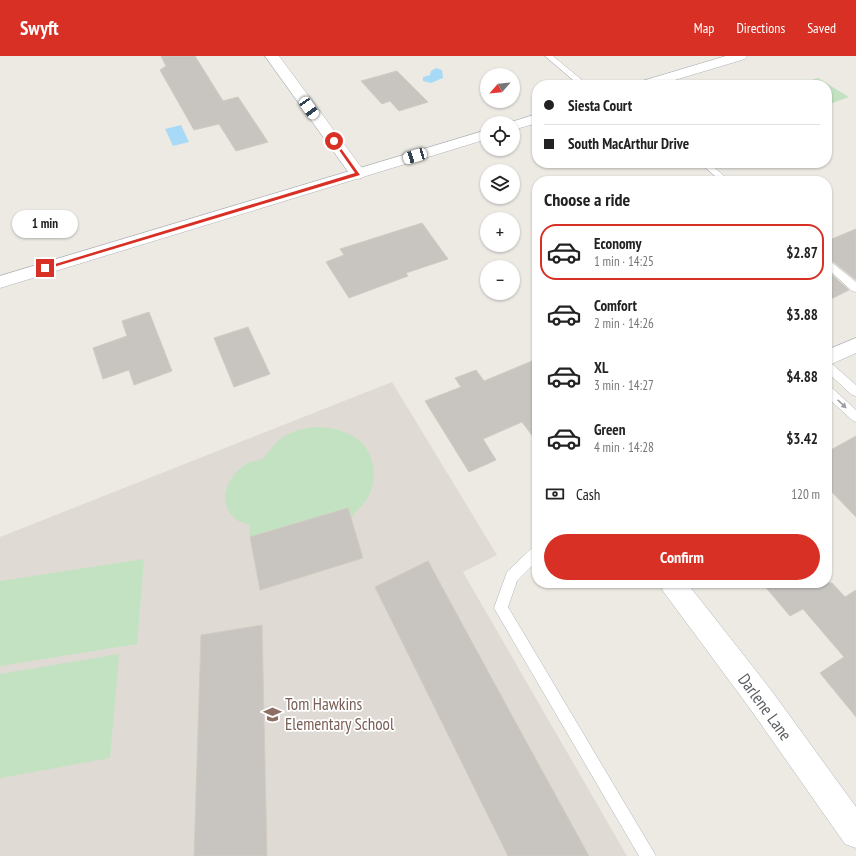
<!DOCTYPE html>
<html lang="en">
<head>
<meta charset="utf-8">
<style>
  body { margin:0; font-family:"PT Sans Narrow",sans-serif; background:#f2f2f2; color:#222; height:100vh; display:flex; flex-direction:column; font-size:15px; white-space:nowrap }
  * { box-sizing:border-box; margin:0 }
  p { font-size:13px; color:#767676 }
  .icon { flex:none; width:22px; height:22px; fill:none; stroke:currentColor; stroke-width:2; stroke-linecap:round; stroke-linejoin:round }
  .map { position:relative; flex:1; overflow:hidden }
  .drawer { position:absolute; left:532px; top:120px; width:300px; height:412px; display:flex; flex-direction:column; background:#fff; border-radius:16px; box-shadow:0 1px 3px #0004 }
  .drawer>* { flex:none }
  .hud { position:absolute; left:532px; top:24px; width:300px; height:88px; border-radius:16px; box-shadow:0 1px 3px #0004; display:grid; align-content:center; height:88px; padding:0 12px; background:#fff }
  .needle { width:26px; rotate:243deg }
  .controls { position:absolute; left:480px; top:12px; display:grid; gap:8px }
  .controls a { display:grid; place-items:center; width:40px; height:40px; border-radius:50%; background:#fff; box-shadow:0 1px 3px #0004; font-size:20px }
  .end { position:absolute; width:18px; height:18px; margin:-9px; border:5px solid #d93025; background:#fff; box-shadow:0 0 0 2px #fff }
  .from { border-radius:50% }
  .bubble { position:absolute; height:28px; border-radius:14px; background:#fff; box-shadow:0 1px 3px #0004; font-size:13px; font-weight:700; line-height:28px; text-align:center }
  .car { position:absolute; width:12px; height:24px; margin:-12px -6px; border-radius:5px; box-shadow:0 0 3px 1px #0007; background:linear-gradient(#fff 24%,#345 0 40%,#fff 0 76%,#345 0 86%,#fff 0) }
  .hud b { display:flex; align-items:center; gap:14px; height:38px; font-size:15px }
  .hud b+b { border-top:1px solid #e0e0e0 }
  .hud i { width:10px; height:10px; background:#222 }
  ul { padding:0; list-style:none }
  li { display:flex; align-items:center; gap:12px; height:56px; margin:0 8px 6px; padding:0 4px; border:2px solid transparent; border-radius:16px }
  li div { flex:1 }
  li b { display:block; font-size:15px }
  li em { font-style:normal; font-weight:700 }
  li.selected { border-color:#d93025 }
  li>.icon { width:36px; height:36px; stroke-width:1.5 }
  h2 { padding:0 12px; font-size:18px; line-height:48px }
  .pay { display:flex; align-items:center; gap:10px; height:44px; padding:0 12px; font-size:15px }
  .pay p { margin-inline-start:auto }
  .action { display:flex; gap:8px; margin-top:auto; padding:8px 12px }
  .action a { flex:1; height:46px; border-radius:24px; background:#d93025; color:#fff; font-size:16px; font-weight:700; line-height:46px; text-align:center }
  header { display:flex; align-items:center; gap:24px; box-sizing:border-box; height:56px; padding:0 20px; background:#d93025; color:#fff }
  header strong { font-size:19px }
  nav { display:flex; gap:22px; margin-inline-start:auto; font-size:14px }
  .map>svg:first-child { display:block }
  .education { fill:#dfdbd4 }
  .green { fill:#c3e2c1 }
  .water { fill:#a8daf8 }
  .building { fill:#c8c5c0; stroke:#d1cbc2 }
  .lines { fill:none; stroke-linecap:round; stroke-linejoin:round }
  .lane-casing { stroke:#b0b4b7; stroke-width:1 }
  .street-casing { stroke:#b0b4b7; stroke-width:1 }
  .secondary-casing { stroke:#afb3b7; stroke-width:1 }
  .lane { fill:#fff; fill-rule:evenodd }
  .street { fill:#fff; fill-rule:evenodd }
  .secondary { fill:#fff; fill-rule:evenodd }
  .oneway { fill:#9d9fa1 }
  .route { fill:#d93025 }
  .labels { text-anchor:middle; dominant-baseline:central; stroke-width:3.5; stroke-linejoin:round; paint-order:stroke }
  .near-education-label { font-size:17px; fill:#785e54; stroke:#fff; text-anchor:start }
  .near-street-label { font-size:17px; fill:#5b5f62; stroke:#fff }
</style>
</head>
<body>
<header>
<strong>Swyft</strong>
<nav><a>Map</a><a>Directions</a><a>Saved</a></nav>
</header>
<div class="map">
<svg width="856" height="800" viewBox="0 0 856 800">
  <rect width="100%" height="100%" fill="#eceae3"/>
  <!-- education -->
  <path class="education" d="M 392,326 L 497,499 L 463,516 L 627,800 L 0,800 L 0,481 Z"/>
  <!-- green -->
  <g class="green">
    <path d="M 818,22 L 849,41 L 827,49 L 827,29 L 796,29 Z"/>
    <path d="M 314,371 C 327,371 340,373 353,380 C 374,391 380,423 367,443 C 363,449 356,455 351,462 L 348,452 L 250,481 L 249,468 C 241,468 234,463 229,456 C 218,438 232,416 248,407 C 253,405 259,405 263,402 C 267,399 271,392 275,388 C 285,377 299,373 314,371 Z"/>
    <path d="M 144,503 L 137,588 L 0,610 L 0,525 Z"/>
    <path d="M 119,598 L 110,702 L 0,722 L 0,618 Z"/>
  </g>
  <!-- water -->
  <g class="water">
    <path d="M 436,12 L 442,14 L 443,22 L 431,27 L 423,25 L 423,21 L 430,19 L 431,15 Z"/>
    <path d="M 181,69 L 189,86 L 173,90 L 165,73 Z"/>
  </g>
  <!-- building -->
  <g class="building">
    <path d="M 161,0 L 195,0 L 223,45 L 238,41 L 268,86 L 236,95 L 219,68 L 194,74 L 160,14 L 166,10 Z"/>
    <path d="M 397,15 L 428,46 L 399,55 L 390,45 L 382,48 L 361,25 Z"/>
    <path d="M 422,167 L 448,203 L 406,217 L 408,220 L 349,242 L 326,206 L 344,199 L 340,193 Z"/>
    <path d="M 856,173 L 856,224 L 831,204 L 827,203 L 827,185 Z"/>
    <path d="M 827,214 L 849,234 L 827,245 Z"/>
    <path d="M 149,256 L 172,315 L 134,329 L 129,314 L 103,323 L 93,292 L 127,280 L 122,265 Z"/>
    <path d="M 248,271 L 270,318 L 234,331 L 214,282 Z"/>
    <path d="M 537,303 L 537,386 L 522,366 L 483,383 L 496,404 L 469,416 L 425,345 L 461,331 L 455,322 L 476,314 L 484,325 Z"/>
    <path d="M 856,380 L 856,461 L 827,431 L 827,396 Z"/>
    <path d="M 348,452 L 363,502 L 260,534 L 250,481 Z"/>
    <path d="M 428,505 L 522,678 L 589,800 L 508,800 L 375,531 Z"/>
    <path d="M 762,527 L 832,527 L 845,541 L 856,534 L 856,661 L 820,617 L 844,601 L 803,553 L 790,560 Z"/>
    <path d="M 262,569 L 267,800 L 194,800 L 201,579 Z"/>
  </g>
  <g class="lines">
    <defs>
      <g id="lane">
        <path d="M 545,0 L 553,0 L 588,29 L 579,29 Z"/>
        <path d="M 700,107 L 709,107 L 730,125 L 721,125 Z"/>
        <path d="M 827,204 L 830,205 L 856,226 L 856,236 L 852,235 L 827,212 Z"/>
        <path d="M 827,306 L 831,307 L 856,329 L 856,340 L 852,339 L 827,316 Z"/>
        <path d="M 827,330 L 831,331 L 856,354 L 856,366 L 852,364 L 827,341 Z"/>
        <path d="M 537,490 L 537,505 L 517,525 L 508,551 L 656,800 L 639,800 L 494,552 L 507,516 L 532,492 Z"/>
      </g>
      <g id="street">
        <path d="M 265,0 L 279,0 L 364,115 L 366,118 L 364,121 L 358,123 L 352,121 Z"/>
        <path d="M 856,282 L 856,297 L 827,310 L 827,294 Z"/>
        <path d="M 660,527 L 687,527 L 771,634 L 856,751 L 856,792 L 845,788 L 751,654 L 663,535 Z"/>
      </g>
      <g id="secondary">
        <path d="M 726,0 L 747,0 L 745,3 L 658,29 L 637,29 L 639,26 Z"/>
        <path d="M 537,58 L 537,67 L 513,74 L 513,67 L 508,67 Z"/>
        <path d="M 487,74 L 487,83 L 0,232 L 0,220 Z"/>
      </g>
    </defs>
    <!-- lane casing -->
    <use href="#lane" class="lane-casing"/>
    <!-- street casing -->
    <use href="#street" class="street-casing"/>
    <!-- secondary casing -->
    <use href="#secondary" class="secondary-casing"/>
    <!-- lane -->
    <use href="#lane" class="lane"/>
    <!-- street -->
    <use href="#street" class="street"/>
    <!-- secondary -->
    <use href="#secondary" class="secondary"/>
  </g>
  <!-- one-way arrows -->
  <defs><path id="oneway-solid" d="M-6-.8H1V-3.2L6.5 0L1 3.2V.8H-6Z"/></defs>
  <use class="oneway" href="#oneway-solid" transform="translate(842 348) rotate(43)"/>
  <!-- route -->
  <path class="route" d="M 332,84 L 335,84 L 360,119 L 47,213 L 42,212 L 355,117 Z"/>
  <!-- icons -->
  <defs>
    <symbol id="school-bare" viewBox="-9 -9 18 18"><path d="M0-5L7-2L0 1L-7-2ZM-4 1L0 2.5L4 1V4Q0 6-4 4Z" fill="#8d6e63" stroke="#fff" stroke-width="2.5" paint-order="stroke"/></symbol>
  </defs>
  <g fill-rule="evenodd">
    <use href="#school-bare" x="260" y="646" width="25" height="25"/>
  </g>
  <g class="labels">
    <!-- near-education labels -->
    <g class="near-education-label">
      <text x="285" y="648">Tom Hawkins<tspan x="285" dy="20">Elementary School</tspan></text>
    </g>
    <!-- near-street labels -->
    <g class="near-street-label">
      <text transform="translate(765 651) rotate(54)">Darlene Lane</text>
    </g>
  </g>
</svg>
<div class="controls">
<a><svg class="needle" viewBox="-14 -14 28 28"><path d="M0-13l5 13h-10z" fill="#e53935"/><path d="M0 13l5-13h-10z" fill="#767676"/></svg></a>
<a><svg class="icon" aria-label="locate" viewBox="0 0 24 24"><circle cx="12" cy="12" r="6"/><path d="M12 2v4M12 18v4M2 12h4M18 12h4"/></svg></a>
<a><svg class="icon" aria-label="layers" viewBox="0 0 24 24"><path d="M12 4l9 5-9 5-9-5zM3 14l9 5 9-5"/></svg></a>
<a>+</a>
<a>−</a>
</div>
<i class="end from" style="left:334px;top:85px"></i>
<i class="end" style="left:45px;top:212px"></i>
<div class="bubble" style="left:12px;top:154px;width:66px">1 min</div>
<i class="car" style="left:309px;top:52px;rotate:145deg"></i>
<i class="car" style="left:415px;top:100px;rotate:253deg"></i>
<div class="hud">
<b><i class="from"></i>Siesta Court</b>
<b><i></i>South MacArthur Drive</b>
</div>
<section class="drawer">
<h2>Choose a ride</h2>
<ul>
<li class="selected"><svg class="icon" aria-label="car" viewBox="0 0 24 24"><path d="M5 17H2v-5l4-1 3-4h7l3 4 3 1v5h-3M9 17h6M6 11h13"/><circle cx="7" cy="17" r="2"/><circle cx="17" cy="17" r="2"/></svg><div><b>Economy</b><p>1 min · 14:25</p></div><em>$2.87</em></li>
<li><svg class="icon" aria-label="car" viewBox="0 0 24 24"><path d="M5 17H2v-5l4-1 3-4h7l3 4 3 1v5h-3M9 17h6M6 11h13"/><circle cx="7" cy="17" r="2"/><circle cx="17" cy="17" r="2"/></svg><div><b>Comfort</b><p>2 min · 14:26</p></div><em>$3.88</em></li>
<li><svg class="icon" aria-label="car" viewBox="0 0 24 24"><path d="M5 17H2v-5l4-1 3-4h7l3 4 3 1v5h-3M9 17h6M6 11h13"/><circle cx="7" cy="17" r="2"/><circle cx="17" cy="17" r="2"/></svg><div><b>XL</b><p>3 min · 14:27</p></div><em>$4.88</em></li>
<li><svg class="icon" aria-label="car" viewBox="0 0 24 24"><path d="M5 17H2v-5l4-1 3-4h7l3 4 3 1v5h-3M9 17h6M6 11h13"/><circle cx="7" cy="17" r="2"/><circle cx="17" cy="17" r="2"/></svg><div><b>Green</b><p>4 min · 14:28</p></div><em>$3.42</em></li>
</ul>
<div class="pay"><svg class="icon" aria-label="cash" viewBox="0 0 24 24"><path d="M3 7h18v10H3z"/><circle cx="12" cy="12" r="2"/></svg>Cash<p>120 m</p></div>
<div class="action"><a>Confirm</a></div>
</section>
</div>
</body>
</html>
